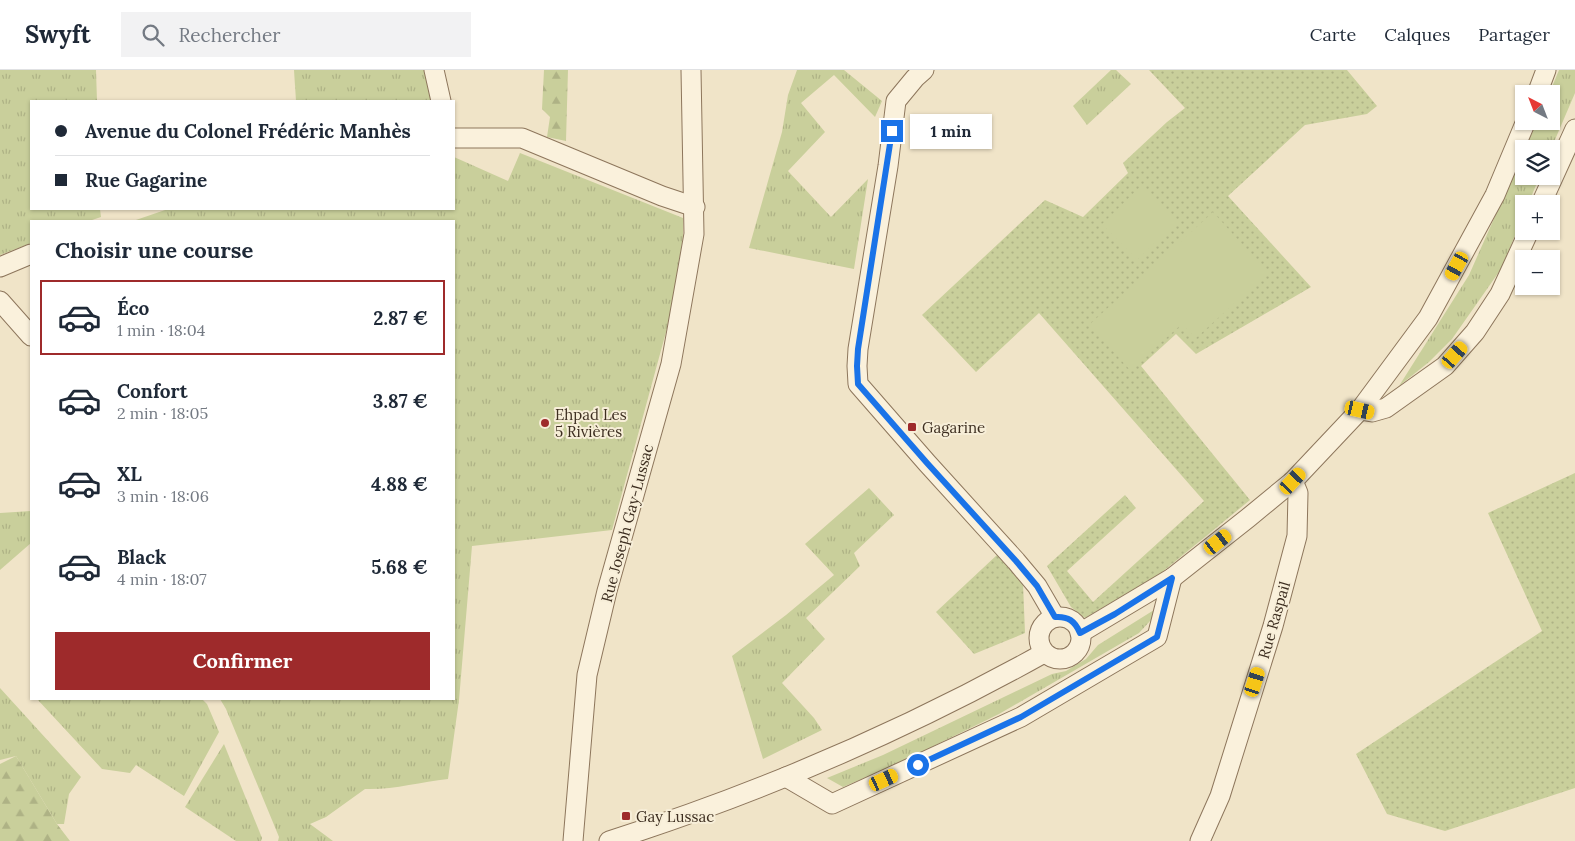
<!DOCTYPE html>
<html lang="fr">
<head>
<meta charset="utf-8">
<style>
  body { margin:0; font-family:Lora,serif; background:#f2f2f3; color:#1f2937; height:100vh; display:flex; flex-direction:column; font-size:19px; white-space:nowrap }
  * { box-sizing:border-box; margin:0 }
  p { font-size:16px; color:#747a83 }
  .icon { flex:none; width:28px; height:28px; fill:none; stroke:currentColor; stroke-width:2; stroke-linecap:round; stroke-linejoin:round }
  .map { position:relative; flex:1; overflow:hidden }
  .panel { position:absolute; left:30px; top:150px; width:425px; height:480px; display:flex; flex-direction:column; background:#fff; border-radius:0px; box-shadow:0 1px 4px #0004 }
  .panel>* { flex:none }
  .banner { position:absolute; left:30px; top:30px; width:425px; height:110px; border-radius:0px; box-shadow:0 1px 4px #0004; display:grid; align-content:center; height:110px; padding:0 25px; background:#fff }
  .needle { width:32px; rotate:318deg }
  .buttons { position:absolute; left:1515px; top:15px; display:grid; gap:10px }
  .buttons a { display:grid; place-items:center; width:45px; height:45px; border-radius:0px; background:#fff; box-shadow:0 1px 4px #0004; font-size:25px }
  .end { position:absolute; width:22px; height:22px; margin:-11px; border:6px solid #1a73e8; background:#fff; box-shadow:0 0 0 2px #fff }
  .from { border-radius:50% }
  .bubble { position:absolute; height:35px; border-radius:0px; background:#fff; box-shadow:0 1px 4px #0004; font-size:16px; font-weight:800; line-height:35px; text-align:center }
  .car { position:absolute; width:15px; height:30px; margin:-15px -8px; border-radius:6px; box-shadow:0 0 4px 1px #0007; background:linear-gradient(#f5c518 24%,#345 0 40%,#f5c518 0 76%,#345 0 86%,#f5c518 0) }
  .banner b { display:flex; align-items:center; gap:18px; height:48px; font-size:19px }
  .banner b+b { border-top:1px solid #e0e1e3 }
  .banner i { width:12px; height:12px; background:#1f2937 }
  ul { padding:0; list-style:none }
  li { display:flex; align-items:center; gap:15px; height:75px; margin:0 10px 8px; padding:0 15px; border:2px solid transparent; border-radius:0px }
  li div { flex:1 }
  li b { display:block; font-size:19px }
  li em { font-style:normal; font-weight:800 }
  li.selected { border-color:#9e2a2b }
  li>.icon { width:45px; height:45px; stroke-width:1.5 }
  h2 { padding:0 25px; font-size:22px; line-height:60px }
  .button { display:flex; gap:10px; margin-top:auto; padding:10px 25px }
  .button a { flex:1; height:58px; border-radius:0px; background:#9e2a2b; color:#fff; font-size:20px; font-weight:800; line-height:58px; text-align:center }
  header { display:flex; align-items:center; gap:30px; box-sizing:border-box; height:70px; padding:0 25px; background:#fff; border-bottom:1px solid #e0e1e3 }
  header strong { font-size:24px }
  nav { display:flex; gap:28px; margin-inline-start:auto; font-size:18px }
  .search { width:350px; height:45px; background:#f2f2f3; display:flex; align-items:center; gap:12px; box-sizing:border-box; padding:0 18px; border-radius:0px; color:#747a83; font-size:19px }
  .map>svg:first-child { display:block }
  .grass { fill:url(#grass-tufts) }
  .forest { fill:url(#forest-firs) }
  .park { fill:url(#park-dots) }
  .pitch { fill:#c9cf9b }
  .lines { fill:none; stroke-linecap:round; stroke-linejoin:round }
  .minor-casing { stroke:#8d765c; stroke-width:21 }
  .minor { stroke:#faf1dc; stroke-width:19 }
  .route { stroke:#1a73e8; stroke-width:6 }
  .poi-dot { fill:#9e2a2b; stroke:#f7eed8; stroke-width:2 }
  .labels { text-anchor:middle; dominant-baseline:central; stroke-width:4; stroke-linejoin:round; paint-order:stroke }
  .poi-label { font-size:15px; fill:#3d2e20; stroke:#f7eed8; text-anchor:start }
  .street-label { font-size:15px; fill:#3d2e20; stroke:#f7eed8 }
</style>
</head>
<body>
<header>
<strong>Swyft</strong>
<div class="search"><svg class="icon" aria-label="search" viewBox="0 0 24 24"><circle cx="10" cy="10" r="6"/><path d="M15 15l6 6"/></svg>Rechercher</div>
<nav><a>Carte</a><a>Calques</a><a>Partager</a></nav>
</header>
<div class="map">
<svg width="1575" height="771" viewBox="0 0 1575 771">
  <defs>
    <pattern id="grass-tufts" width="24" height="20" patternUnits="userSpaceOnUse" patternTransform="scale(1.25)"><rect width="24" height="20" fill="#c9cf9b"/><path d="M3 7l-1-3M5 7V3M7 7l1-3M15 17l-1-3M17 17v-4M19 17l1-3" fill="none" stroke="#aeb285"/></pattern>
    <pattern id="forest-firs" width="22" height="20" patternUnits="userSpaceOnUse" patternTransform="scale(1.25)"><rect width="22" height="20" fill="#c9cf9b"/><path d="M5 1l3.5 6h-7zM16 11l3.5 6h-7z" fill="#aeb285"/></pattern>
    <pattern id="park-dots" width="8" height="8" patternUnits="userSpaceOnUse" patternTransform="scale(1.25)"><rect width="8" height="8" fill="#c9cf9b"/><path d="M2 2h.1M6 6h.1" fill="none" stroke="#aeb285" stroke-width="1.8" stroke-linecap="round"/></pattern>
  </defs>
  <rect width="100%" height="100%" fill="#f0e4c8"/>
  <!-- grass -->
  <g class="grass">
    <path d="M 0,0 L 96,0 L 97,31 L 31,31 L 31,139 L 100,139 L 101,147 L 89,151 L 31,151 L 31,173 L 0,185 Z"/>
    <path d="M 294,0 L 444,0 L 439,31 L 296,31 Z"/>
    <path d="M 797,0 L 844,0 L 882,31 L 875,47 L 834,5 L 801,33 L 825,62 L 788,101 L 831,147 L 868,109 L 854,199 L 749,178 L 782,62 L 788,25 Z"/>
    <path d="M 1111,0 L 1116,0 L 1131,14 L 1087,55 L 1073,36 Z"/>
    <path d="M 1559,0 L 1575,0 L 1575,23 L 1551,79 L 1525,79 L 1537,51 L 1551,51 L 1551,24 L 1549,24 Z"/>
    <path d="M 1524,81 L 1524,106 L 1540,106 L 1528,134 L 1524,134 L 1524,144 L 1501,199 L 1452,269 L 1429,292 L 1399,316 L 1469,205 Z"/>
    <path d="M 520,83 L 683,148 L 683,167 L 669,251 L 612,460 L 472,476 L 459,630 L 448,709 C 420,712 393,720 365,719 L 326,747 L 310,754 L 333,771 L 278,771 L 279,767 L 226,639 L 220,629 L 454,629 L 454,151 L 133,151 L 168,139 L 454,139 L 454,87 L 508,111 Z"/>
    <path d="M 869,418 L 894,445 L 854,483 L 860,496 L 806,548 L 825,569 L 782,613 L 814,648 L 822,660 L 763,689 L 732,586 L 786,545 L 834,505 L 805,474 Z"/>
    <path d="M 31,441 L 31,473 L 0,500 L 0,443 Z"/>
    <path d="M 1154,540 L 1151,550 L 1139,563 L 999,644 L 897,694 L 843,717 L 827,708 L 883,685 L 1052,604 L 1066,601 L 1086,589 L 1098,575 Z"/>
    <path d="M 0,618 L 81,707 L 69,724 L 64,754 L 57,754 L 16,686 L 0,690 Z"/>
    <path d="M 37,629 L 202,629 L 207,634 L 219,662 L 184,726 L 136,695 L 130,703 L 102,699 Z"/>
    <path d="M 224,674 L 262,768 L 261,771 L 236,771 L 185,737 Z"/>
  </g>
  <!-- forest -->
  <g class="forest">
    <path d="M 544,0 L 568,0 L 566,71 L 547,67 L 550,47 L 542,39 Z"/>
    <path d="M 16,686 L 57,754 L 70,771 L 0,771 L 0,694 Z"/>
  </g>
  <!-- park -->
  <g class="park">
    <path d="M 1149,0 L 1347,0 L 1377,36 L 1367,44 L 1305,55 L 1228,126 L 1311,217 L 1196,284 L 1176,264 L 1141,296 L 1250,430 L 1161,503 L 1085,548 L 1071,537 L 1047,496 L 1125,425 L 1136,438 L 1067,501 L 1093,532 L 1204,431 L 1039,243 L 976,302 L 922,245 L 1045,130 L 1083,147 L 1128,103 L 1123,93 L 1167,52 L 1185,38 Z"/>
    <path d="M 1575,403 L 1575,718 L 1445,761 L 1387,744 L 1356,684 L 1542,561 L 1488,443 Z"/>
    <path d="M 998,484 L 1023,513 L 1025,563 L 974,584 L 936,542 Z"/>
  </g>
  <!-- pitch -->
  <g class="pitch">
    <path d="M 1141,116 L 1176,153 L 1137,190 L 1102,154 Z"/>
    <path d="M 1213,142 L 1268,203 L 1196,268 L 1182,254 L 1130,300 L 1089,255 Z"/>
  </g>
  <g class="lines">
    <defs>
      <g id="minor">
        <path d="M 434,0 L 441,31"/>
        <path d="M 924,0 L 915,8 L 896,31 L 888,96 L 858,279 L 857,296 L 858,314 L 927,393 L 1016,491 L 1037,516 L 1055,547"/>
        <path d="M 1537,24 L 1546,0"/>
        <path d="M 454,68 L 522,68 L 662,126 L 695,137"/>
        <path d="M 1541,134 L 1575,59"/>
        <path d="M 0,197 L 31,184"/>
        <path d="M 0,231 L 31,266"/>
        <path d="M 1360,340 L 1372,342 L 1386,338 L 1445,296 L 1475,262 L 1500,224 L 1529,161"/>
        <circle cx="1060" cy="568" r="21"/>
        <path d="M 1080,563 L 1172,508 L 1248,448 L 1293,411 L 1360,340 L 1428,248 L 1495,125 L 1526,51"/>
        <path d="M 786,707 L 832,734 L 1021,647 L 1157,567 L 1172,508"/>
        <path d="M 573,771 L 587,605 L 607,521 L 671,294 L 694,164 L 691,0"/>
        <path d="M 609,771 C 760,723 906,660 1044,583"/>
        <path d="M 1200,771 L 1220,726 L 1273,556 L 1297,466 L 1298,423 L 1293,411"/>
      </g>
    </defs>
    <!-- minor casing -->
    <use href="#minor" class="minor-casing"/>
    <!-- minor -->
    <use href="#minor" class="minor"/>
  </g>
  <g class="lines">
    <!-- route -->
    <path class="route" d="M 892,61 L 858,279 L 857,296 L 858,314 L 927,393 L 1016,491 L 1037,516 L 1055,547 C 1068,546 1075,551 1080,563 L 1115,544 L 1172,508 L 1157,567 L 1021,647 L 918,695"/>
  </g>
  <!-- markers -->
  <g class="poi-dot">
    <circle cx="545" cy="353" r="5"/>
    <rect x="907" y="352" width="10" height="10" rx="2.5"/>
    <rect x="621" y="741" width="10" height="10" rx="2.5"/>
  </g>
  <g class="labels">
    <!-- poi labels -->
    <g class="poi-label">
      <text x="555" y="344">Ehpad Les<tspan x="555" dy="17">5 Rivières</tspan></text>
      <text x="922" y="357">Gagarine</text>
      <text x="636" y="746">Gay Lussac</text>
    </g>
    <!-- street labels -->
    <g class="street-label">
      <text transform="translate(627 453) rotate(-75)">Rue Joseph Gay-Lussac</text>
      <text transform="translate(1274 550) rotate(-74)">Rue Raspail</text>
    </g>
  </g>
</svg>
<div class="buttons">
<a><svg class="needle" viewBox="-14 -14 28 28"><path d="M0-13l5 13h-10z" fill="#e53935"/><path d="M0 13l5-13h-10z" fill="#747a83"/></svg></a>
<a><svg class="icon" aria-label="layers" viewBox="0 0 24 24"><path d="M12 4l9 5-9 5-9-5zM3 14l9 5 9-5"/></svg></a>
<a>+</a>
<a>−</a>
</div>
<i class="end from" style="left:918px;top:695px"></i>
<i class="end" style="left:892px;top:61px"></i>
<div class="bubble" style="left:910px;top:44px;width:82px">1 min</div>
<i class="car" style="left:1457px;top:196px;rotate:209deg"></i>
<i class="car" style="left:1455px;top:285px;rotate:41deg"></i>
<i class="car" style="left:1360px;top:340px;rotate:103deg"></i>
<i class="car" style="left:1293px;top:411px;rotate:43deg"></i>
<i class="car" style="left:1218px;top:472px;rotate:52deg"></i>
<i class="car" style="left:1255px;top:612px;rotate:18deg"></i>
<i class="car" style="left:884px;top:710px;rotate:65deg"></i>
<div class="banner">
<b><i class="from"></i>Avenue du Colonel Frédéric Manhès</b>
<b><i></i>Rue Gagarine</b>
</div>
<section class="panel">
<h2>Choisir une course</h2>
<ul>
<li class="selected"><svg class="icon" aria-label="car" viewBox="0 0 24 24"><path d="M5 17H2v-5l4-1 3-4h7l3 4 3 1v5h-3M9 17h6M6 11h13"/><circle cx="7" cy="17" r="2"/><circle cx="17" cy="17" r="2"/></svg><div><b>Éco</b><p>1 min · 18:04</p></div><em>2.87 €</em></li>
<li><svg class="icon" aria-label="car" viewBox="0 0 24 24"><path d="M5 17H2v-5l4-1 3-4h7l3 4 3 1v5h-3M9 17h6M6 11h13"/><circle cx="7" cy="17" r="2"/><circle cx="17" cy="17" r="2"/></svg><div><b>Confort</b><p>2 min · 18:05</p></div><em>3.87 €</em></li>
<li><svg class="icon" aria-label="car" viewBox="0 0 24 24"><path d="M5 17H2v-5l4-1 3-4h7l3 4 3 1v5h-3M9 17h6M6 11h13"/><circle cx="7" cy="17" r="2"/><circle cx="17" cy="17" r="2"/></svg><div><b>XL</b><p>3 min · 18:06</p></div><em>4.88 €</em></li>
<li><svg class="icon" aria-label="car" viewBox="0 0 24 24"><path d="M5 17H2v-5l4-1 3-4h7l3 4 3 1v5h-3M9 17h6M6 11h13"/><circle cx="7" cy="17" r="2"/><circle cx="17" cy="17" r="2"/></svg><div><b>Black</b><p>4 min · 18:07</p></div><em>5.68 €</em></li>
</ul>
<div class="button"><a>Confirmer</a></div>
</section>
</div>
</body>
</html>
